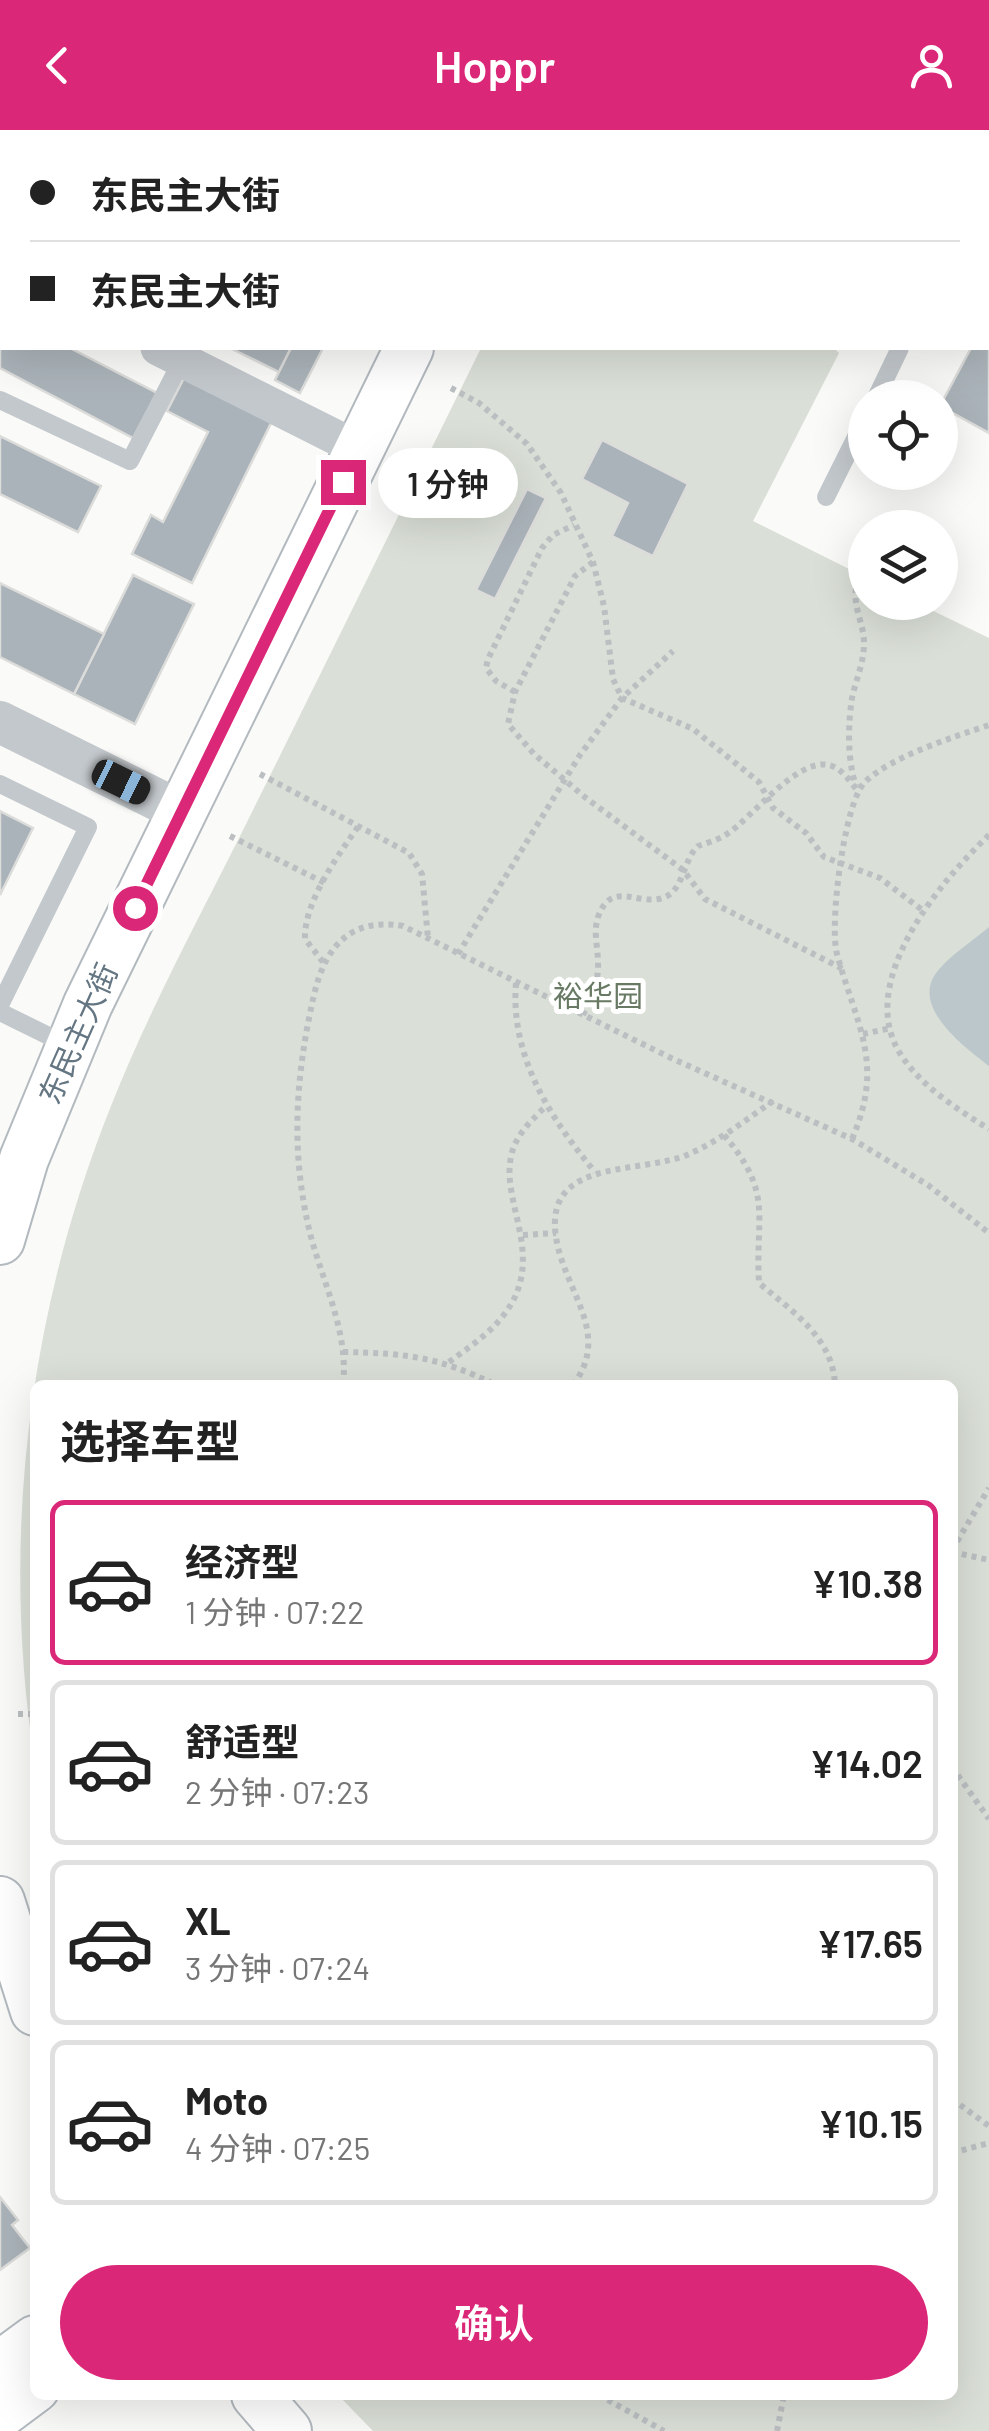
<!DOCTYPE html>
<html lang="zh">
<head>
<meta charset="utf-8">
<style>
  body { margin:0; font-family:Barlow,"Noto Sans SC",sans-serif; background:#f2f2f2; color:#222; height:100vh; display:flex; flex-direction:column; font-size:38px; white-space:nowrap }
  * { box-sizing:border-box; margin:0 }
  p { font-size:32px; color:#767676 }
  .icon { flex:none; width:55px; height:55px; fill:none; stroke:currentColor; stroke-width:2; stroke-linecap:round; stroke-linejoin:round }
  .map { position:relative; flex:1; overflow:hidden }
  .sheet { position:absolute; left:30px; top:1250px; width:928px; height:1020px; display:flex; flex-direction:column; background:#fff; border-radius:15px; box-shadow:0 10px 40px #0002 }
  .sheet>* { flex:none }
  .hud { position:absolute; left:0px; top:0px; width:990px; height:220px; box-shadow:0 10px 40px #0002; display:grid; align-content:center; height:220px; padding:0 30px; background:#fff }
  .controls { position:absolute; left:848px; top:250px; display:grid; gap:20px }
  .controls a { display:grid; place-items:center; width:110px; height:110px; border-radius:50%; background:#fff; box-shadow:0 10px 40px #0002; font-size:50px }
  .end { position:absolute; width:45px; height:45px; margin:-22px; border:12px solid #db2777; background:#fff; box-shadow:0 0 0 5px #fff }
  .from { border-radius:50% }
  .bubble { position:absolute; height:70px; border-radius:35px; background:#fff; box-shadow:0 10px 40px #0002; font-size:32px; font-weight:600; line-height:70px; text-align:center }
  .car { position:absolute; width:30px; height:60px; margin:-30px -15px; border-radius:12px; box-shadow:0 0 8px 2px #0007; background:linear-gradient(#222 24%,#8ab4d8 0 40%,#222 0 76%,#8ab4d8 0 86%,#222 0) }
  .hud b { display:flex; align-items:center; gap:35px; height:95px; font-size:38px }
  .hud b+b { border-top:2px solid #e0e0e0 }
  .hud i { width:25px; height:25px; background:#222 }
  ul { padding:0; list-style:none }
  li { display:flex; align-items:center; gap:30px; height:165px; margin:0 20px 15px; padding:0 10px; border:5px solid #e0e0e0; border-radius:15px }
  li div { flex:1 }
  li b { display:block; font-size:38px }
  li em { font-style:normal; font-weight:600 }
  li.selected { border-color:#db2777 }
  li>.icon { width:90px; height:90px; stroke-width:1.5 }
  h2 { padding:0 30px; font-size:45px; line-height:120px }
  .cta { display:flex; gap:20px; margin-top:auto; padding:20px 30px }
  .cta a { flex:1; height:115px; border-radius:60px; background:#db2777; color:#fff; font-size:40px; font-weight:600; line-height:115px; text-align:center }
  header { display:flex; justify-content:space-between; align-items:center; height:130px; padding:0 30px; background:#db2777; color:#fff; font-size:45px; font-weight:600 }
  .map>svg:first-child { display:block }
  .green { fill:#dadfd7 }
  .water { fill:#bbc7cb }
  .building { fill:#aab3b9; stroke:#dcdcda; stroke-width:2.5 }
  .lines { fill:none; stroke-linecap:round; stroke-linejoin:round }
  .secondary-casing { stroke:#b3babf; stroke-width:52 }
  .path { stroke:#bbbfc2; stroke-width:6; stroke-dasharray:5 5; stroke-linecap:butt }
  .service { stroke:#c3c8cc; stroke-width:18 }
  .minor { stroke:#c3c8cc; stroke-width:35 }
  .tertiary { stroke:#c3c8cc; stroke-width:42 }
  .secondary { stroke:#fff; stroke-width:48 }
  .route { stroke:#db2777; stroke-width:12 }
  .labels { text-anchor:middle; dominant-baseline:central; stroke-width:10; stroke-linejoin:round; paint-order:stroke }
  .park-label { font-size:30px; fill:#687a64; stroke:#fff }
  .street-label { font-size:30px; fill:#657683; stroke:#fff }
</style>
</head>
<body>
<header><svg class="icon" aria-label="back" viewBox="0 0 24 24"><path d="M15 5l-7 7 7 7"/></svg>Hoppr<svg class="icon" aria-label="person" viewBox="0 0 24 24"><circle cx="12" cy="8" r="4"/><path d="M4 21q1-7 8-7t8 7"/></svg></header>
<div class="map">
<svg width="989" height="2301" viewBox="0 0 989 2301">
  <rect width="100%" height="100%" fill="#fafaf8"/>
  <!-- green -->
  <path class="green" d="M 481,218 L 834,218 L 839,223 L 753,391 L 865,447 L 865,472 L 917,473 L 989,508 L 989,2301 L 373,2301 L 338,2265 L 952,2265 L 952,1255 L 35,1255 L 35,1633 C 0,1412 28,1183 111,976 C 151,875 204,779 252,682 C 329,527 405,372 481,218 Z"/>
  <!-- water -->
  <path class="water" d="M 989,797 L 989,936 C 967,919 918,883 932,850 C 941,831 973,811 989,797 Z"/>
  <!-- building -->
  <g class="building">
    <path d="M 0,181 L 2,218 L 70,218 L 157,263 L 133,308 L 0,238 Z"/>
    <path d="M 988,195 L 989,196 L 989,303 L 940,276 L 971,218 L 988,218 Z"/>
    <path d="M 230,218 L 291,218 L 279,242 Z"/>
    <path d="M 291,218 L 323,218 L 300,263 L 275,250 Z"/>
    <path d="M 186,244 L 274,287 L 192,453 L 132,424 L 151,385 L 163,392 L 208,302 L 167,281 Z"/>
    <path d="M 0,306 L 101,356 L 78,402 L 0,364 Z"/>
    <path d="M 602,310 L 688,354 L 653,426 L 612,406 L 628,373 L 582,349 Z"/>
    <path d="M 527,359 L 546,368 L 495,469 L 476,460 Z"/>
    <path d="M 133,445 L 194,474 L 135,594 L 74,564 Z"/>
    <path d="M 0,453 L 104,504 L 74,564 L 0,527 Z"/>
    <path d="M 0,681 L 33,698 L 0,765 Z"/>
    <path d="M 0,2067 L 18,2090 L 12,2095 L 30,2118 L 0,2140 Z"/>
  </g>
  <g class="lines">
    <defs>
      <g id="secondary">
        <path d="M 514,2 L 515,0"/>
        <path d="M 0,1110 L 24,1029 L 88,874 L 409,218"/>
        <path d="M 0,1771 L 35,1881"/>
        <path d="M 0,2236 L 35,2210"/>
        <path d="M 256,2265 L 287,2301"/>
        <path d="M 0,2284 L 35,2258"/>
      </g>
    </defs>
    <!-- secondary casing -->
    <use href="#secondary" class="secondary-casing"/>
    <!-- path -->
    <g class="path">
      <path d="M 451,258 L 479,273 L 527,314 L 561,363 L 593,432 L 604,476 L 613,549 L 622,568 L 693,599 L 759,652 L 773,678 L 806,703 L 824,727 L 880,748 L 925,782"/>
      <path d="M 593,432 L 575,446 L 515,562 L 508,594 L 534,624 L 586,668 L 683,740 L 705,769 L 843,839"/>
      <path d="M 856,458 C 853,478 864,494 864,513 C 864,533 856,549 852,568 C 848,595 847,629 856,656"/>
      <path d="M 515,562 L 496,551 L 486,538 L 488,529 L 542,418 L 553,405 L 574,395"/>
      <path d="M 260,644 L 409,723 L 422,744 L 428,808"/>
      <path d="M 989,705 C 940,752 854,853 901,925 C 922,957 957,979 989,999"/>
      <path d="M 230,706 L 325,753"/>
      <path d="M 458,824 L 580,625 L 622,568 L 673,521"/>
      <path d="M 323,832 L 305,809 C 304,771 339,724 360,694"/>
      <path d="M 516,853 C 510,926 550,988 595,1042"/>
      <path d="M 583,885 C 591,869 599,852 598,833 C 598,817 593,803 598,787 C 612,748 639,778 665,767 C 684,759 683,730 698,716 C 707,713 718,710 727,704 C 752,688 796,628 829,635 C 842,638 850,652 858,661"/>
      <path d="M 863,904 L 891,898"/>
      <path d="M 724,1005 C 774,1064 755,1084 759,1153 C 793,1182 833,1208 835,1255"/>
      <path d="M 852,1009 C 885,933 857,897 837,824 C 829,795 844,675 864,653 C 889,627 954,607 989,595"/>
      <path d="M 523,1105 L 556,1103"/>
      <path d="M 343,1222 C 406,1223 439,1227 496,1255"/>
      <path d="M 449,1232 C 468,1218 488,1205 503,1186 C 552,1124 492,1066 515,1014 C 522,999 534,988 545,977"/>
      <path d="M 343,1255 C 349,1204 324,1155 311,1107 C 290,1024 295,948 314,865 C 325,817 350,787 403,796 L 671,928 L 852,1009 L 928,1055 L 989,1103"/>
      <path d="M 573,1255 C 607,1210 576,1174 561,1128 C 528,1023 637,1047 689,1024 C 719,1011 746,990 773,971"/>
      <path d="M 952,1420 L 989,1358"/>
      <path d="M 952,1422 L 989,1430"/>
      <path d="M 18,1584 L 35,1584"/>
      <path d="M 952,1637 L 989,1689"/>
      <path d="M 952,1969 L 989,1996"/>
      <path d="M 952,2023 L 989,2013"/>
      <path d="M 599,2265 L 664,2301"/>
      <path d="M 777,2301 L 784,2265"/>
    </g>
    <!-- service -->
    <g class="service">
      <path d="M 686,0 L 688,2"/>
      <path d="M 412,2 L 413,0"/>
      <path d="M 988,170 L 989,169"/>
      <path d="M 876,268 L 900,218"/>
      <path d="M 0,270 L 130,331 L 182,230"/>
      <path d="M 826,367 L 865,289"/>
      <path d="M 0,654 L 88,697 L 0,875"/>
      <path d="M 0,882 L 69,916"/>
    </g>
    <!-- minor -->
    <g class="minor">
      <path d="M 0,138 L 2,139"/>
      <path d="M 158,218 L 359,319"/>
    </g>
    <!-- tertiary -->
    <path class="tertiary" d="M 0,592 L 182,682"/>
    <!-- secondary -->
    <use href="#secondary" class="secondary"/>
  </g>
  <g class="lines">
    <!-- route -->
    <path class="route" d="M 135,778 L 343,352"/>
  </g>
  <g class="labels">
    <!-- park labels -->
    <g class="park-label">
      <text x="598" y="865">裕华园</text>
    </g>
    <!-- street labels -->
    <g class="street-label">
      <text transform="translate(77 903) rotate(-66)">东民主大街</text>
    </g>
  </g>
</svg>
<div class="controls">
<a><svg class="icon" aria-label="locate" viewBox="0 0 24 24"><circle cx="12" cy="12" r="6"/><path d="M12 2v4M12 18v4M2 12h4M18 12h4"/></svg></a>
<a><svg class="icon" aria-label="layers" viewBox="0 0 24 24"><path d="M12 4l9 5-9 5-9-5zM3 14l9 5 9-5"/></svg></a>
</div>
<i class="end from" style="left:135px;top:778px"></i>
<i class="end" style="left:343px;top:352px"></i>
<div class="bubble" style="left:378px;top:318px;width:140px">1 分钟</div>
<i class="car" style="left:121px;top:652px;rotate:116deg"></i>
<div class="hud">
<b><i class="from"></i>东民主大街</b>
<b><i></i>东民主大街</b>
</div>
<section class="sheet">
<h2>选择车型</h2>
<ul>
<li class="selected"><svg class="icon" aria-label="car" viewBox="0 0 24 24"><path d="M5 17H2v-5l4-1 3-4h7l3 4 3 1v5h-3M9 17h6M6 11h13"/><circle cx="7" cy="17" r="2"/><circle cx="17" cy="17" r="2"/></svg><div><b>经济型</b><p>1 分钟 · 07:22</p></div><em>¥10.38</em></li>
<li><svg class="icon" aria-label="car" viewBox="0 0 24 24"><path d="M5 17H2v-5l4-1 3-4h7l3 4 3 1v5h-3M9 17h6M6 11h13"/><circle cx="7" cy="17" r="2"/><circle cx="17" cy="17" r="2"/></svg><div><b>舒适型</b><p>2 分钟 · 07:23</p></div><em>¥14.02</em></li>
<li><svg class="icon" aria-label="car" viewBox="0 0 24 24"><path d="M5 17H2v-5l4-1 3-4h7l3 4 3 1v5h-3M9 17h6M6 11h13"/><circle cx="7" cy="17" r="2"/><circle cx="17" cy="17" r="2"/></svg><div><b>XL</b><p>3 分钟 · 07:24</p></div><em>¥17.65</em></li>
<li><svg class="icon" aria-label="car" viewBox="0 0 24 24"><path d="M5 17H2v-5l4-1 3-4h7l3 4 3 1v5h-3M9 17h6M6 11h13"/><circle cx="7" cy="17" r="2"/><circle cx="17" cy="17" r="2"/></svg><div><b>Moto</b><p>4 分钟 · 07:25</p></div><em>¥10.15</em></li>
</ul>
<div class="cta"><a>确认</a></div>
</section>
</div>
</body>
</html>
